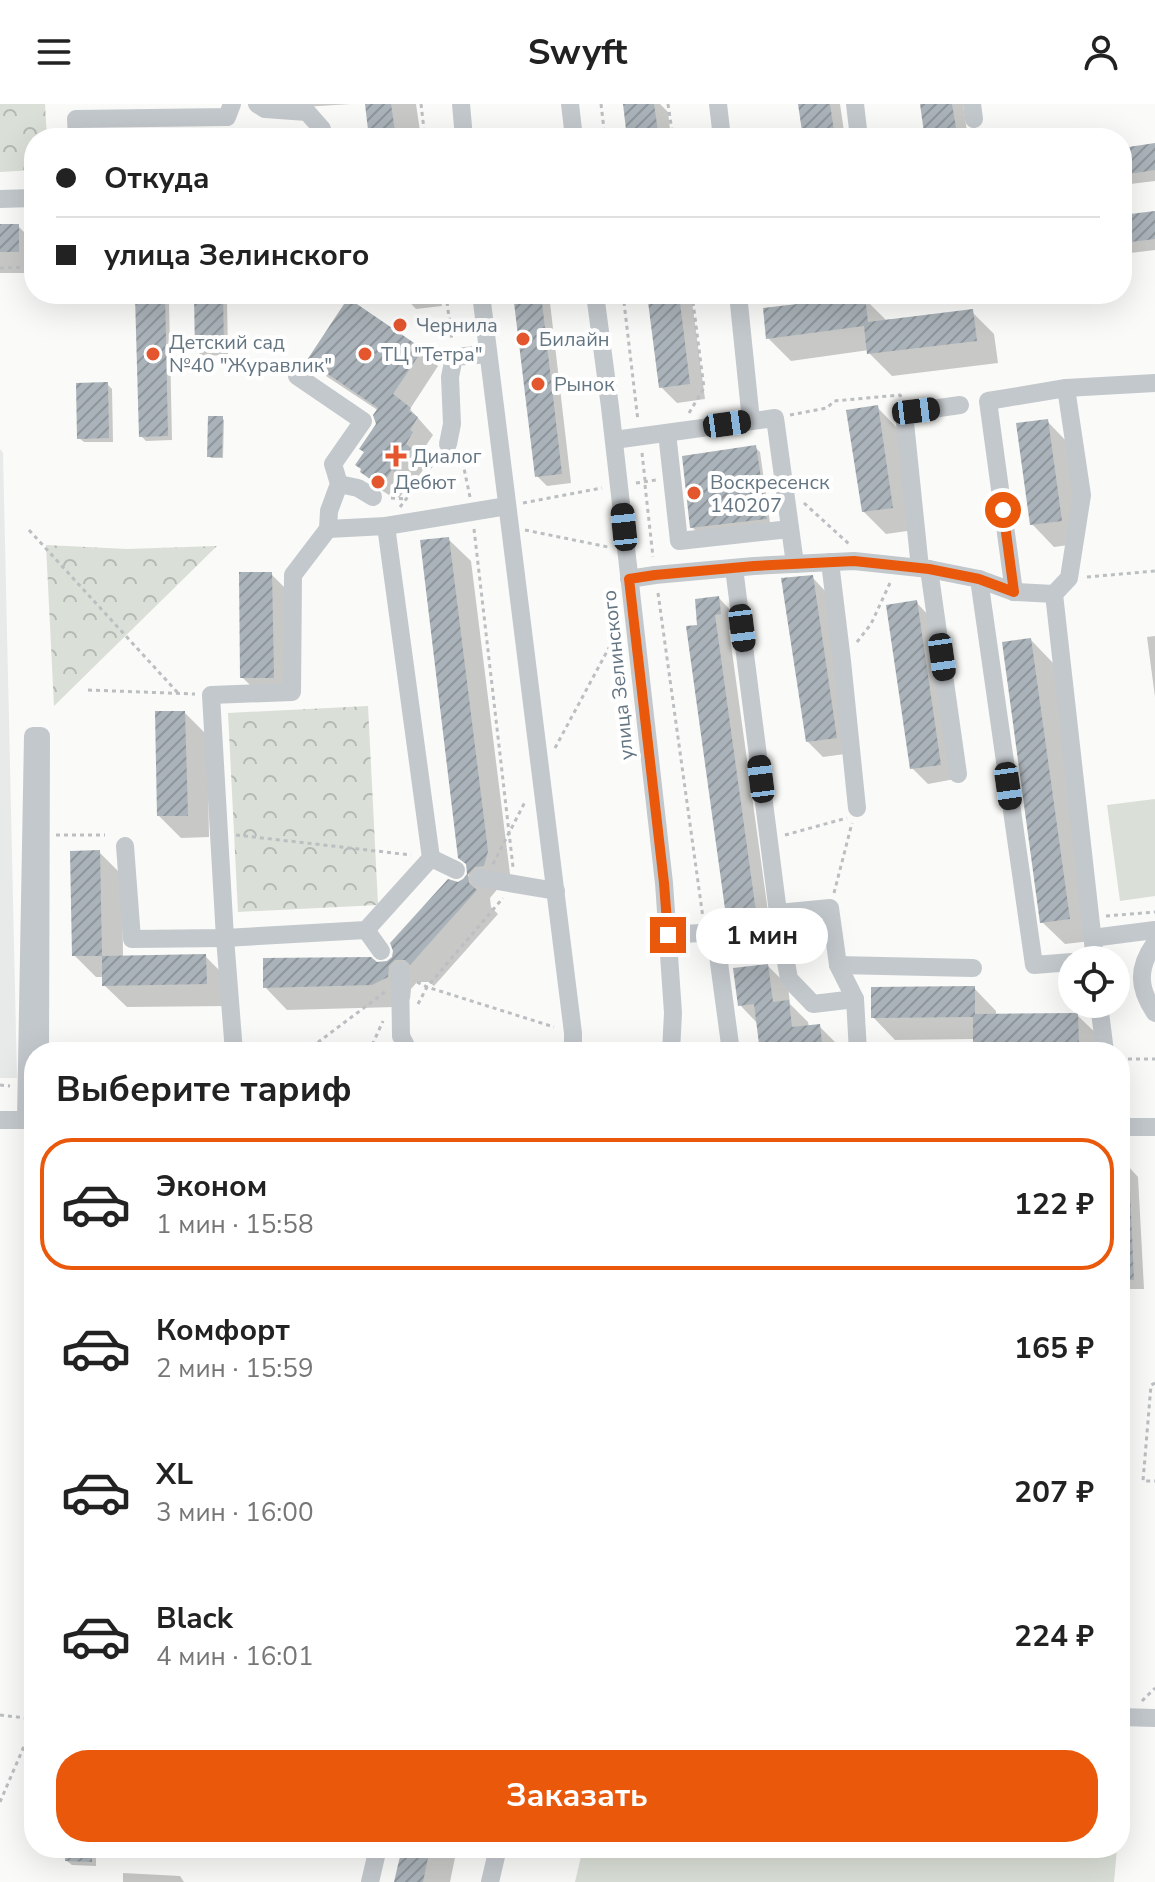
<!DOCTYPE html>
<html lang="ru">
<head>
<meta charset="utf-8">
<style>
  body { margin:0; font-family:"Nunito Sans",sans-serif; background:#f6f6f6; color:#222; height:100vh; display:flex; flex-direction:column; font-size:30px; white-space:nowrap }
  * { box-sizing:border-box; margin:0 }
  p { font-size:26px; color:#767676 }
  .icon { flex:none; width:44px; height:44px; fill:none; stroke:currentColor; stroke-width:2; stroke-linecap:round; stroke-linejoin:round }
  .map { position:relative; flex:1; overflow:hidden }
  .drawer { position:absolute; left:24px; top:938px; width:1106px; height:816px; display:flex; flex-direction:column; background:#fff; border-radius:32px; box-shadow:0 8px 32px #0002 }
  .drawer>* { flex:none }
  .top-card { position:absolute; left:24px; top:24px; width:1108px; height:176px; border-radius:32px; box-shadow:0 8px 32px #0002; display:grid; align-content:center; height:176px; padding:0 32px; background:#fff }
  .controls { position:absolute; left:1058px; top:842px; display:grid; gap:16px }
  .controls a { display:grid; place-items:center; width:72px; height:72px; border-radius:50%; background:#fff; box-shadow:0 8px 32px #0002; font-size:40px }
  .end { position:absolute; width:36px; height:36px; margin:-18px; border:10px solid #ea580c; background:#fff; box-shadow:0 0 0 4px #fff }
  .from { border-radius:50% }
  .bubble { position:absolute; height:56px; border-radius:28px; background:#fff; box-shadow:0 8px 32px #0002; font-size:26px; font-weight:700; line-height:56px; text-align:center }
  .car { position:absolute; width:24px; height:48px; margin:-24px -12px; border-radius:10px; box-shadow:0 0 6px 2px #0007; background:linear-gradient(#222 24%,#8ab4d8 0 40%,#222 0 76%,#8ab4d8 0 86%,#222 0) }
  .top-card b { display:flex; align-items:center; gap:28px; height:76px; font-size:30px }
  .top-card b+b { border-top:2px solid #e0e0e0 }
  .top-card i { width:20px; height:20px; background:#222 }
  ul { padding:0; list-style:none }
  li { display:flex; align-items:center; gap:24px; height:132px; margin:0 16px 12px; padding:0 16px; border:4px solid transparent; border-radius:32px }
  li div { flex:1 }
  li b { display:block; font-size:30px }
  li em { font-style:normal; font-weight:700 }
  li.selected { border-color:#ea580c }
  li>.icon { width:72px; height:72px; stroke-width:1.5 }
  h2 { padding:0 32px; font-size:36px; line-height:96px }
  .primary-button { display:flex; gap:16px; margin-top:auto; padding:16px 32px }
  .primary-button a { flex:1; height:92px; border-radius:32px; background:#ea580c; color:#fff; font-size:32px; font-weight:700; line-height:92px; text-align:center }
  header { display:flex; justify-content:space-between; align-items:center; height:104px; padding:0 32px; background:#fff; font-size:36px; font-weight:700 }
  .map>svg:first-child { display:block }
  .built { fill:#e8e9e9 }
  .grass { fill:#dadfd7 }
  .forest { fill:url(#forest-crowns) }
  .shadow { fill:#0003 }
  .building { fill:url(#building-hatch) }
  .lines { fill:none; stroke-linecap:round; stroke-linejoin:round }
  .path { stroke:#bbbfc2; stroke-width:3; stroke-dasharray:4 4; stroke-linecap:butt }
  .minor { stroke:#c3c8cc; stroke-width:18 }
  .route { stroke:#ea580c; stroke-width:10 }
  .poi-dot { fill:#e4572e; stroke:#fff; stroke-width:3 }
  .labels { text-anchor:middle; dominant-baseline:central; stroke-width:8; stroke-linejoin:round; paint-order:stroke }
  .poi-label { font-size:20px; fill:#657683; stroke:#fff; text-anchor:start }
  .street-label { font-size:20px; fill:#657683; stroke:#fff }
</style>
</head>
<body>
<header><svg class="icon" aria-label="menu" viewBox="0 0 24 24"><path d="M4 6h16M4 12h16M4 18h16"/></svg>Swyft<svg class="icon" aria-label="person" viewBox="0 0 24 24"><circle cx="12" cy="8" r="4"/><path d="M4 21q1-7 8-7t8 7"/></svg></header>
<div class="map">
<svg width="1155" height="1778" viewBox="0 0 1155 1778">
  <defs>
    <pattern id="forest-crowns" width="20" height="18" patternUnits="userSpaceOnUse" patternTransform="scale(2)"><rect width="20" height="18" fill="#dadfd7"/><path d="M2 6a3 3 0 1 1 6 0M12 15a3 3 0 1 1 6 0" fill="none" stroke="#b4b9b4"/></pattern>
    <pattern id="building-hatch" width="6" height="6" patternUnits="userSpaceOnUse" patternTransform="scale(2)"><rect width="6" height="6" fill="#aab3b9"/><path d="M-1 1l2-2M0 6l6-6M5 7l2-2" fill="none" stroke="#8e969c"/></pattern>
  </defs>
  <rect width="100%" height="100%" fill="#fafaf8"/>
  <!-- built -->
  <path class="built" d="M 0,345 L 3,349 L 17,974 L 0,974 Z"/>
  <!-- grass -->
  <g class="grass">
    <path d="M 1155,695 L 1155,792 L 1120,797 L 1107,701 Z"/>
    <path d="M 583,1744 L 1117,1744 L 1114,1778 L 575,1778 Z"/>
  </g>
  <!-- forest -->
  <g class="forest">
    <path d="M 0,0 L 45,0 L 47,34 L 34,34 L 34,66 L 0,68 Z"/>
    <path d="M 46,441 L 127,445 L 217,442 L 54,602 Z"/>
    <path d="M 368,602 L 378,801 L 238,808 L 228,609 Z"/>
  </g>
  <!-- shadow -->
  <g class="shadow">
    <path d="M 301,0 L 351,0 L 304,3 Z"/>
    <path d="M 367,0 L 416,0 L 421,34 L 371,34 Z"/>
    <path d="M 625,0 L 660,0 L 668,8 L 671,34 L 629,34 Z"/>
    <path d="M 800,0 L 840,0 L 845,34 L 805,34 Z"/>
    <path d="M 922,0 L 963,0 L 968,34 L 932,34 L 926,28 Z"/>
    <path d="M 1155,41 L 1155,77 L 1122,81 L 1122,46 Z"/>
    <path d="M 1155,109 L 1155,146 L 1122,150 L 1122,113 Z"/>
    <path d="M 18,122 L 34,138 L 34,169 L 0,169 L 0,123 Z"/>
    <path d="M 222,190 L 227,195 L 228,251 L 202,252 L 197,247 Z"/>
    <path d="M 402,190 L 440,190 L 442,202 L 416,205 Z"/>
    <path d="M 515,190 L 549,190 L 571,379 L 547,382 L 537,372 Z"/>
    <path d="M 649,190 L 691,190 L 705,295 L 677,299 L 661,283 Z"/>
    <path d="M 164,193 L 169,198 L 172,336 L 146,337 L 141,332 Z"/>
    <path d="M 864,194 L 886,216 L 972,208 L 994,230 L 998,259 L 892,272 L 869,249 L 869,246 L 791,257 L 768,234 Z"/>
    <path d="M 422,246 L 438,262 L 410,305 L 433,331 L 425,343 L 428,346 L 421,356 L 426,361 L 412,383 L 409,381 L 399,394 L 391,388 L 389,391 L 378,384 L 362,367 L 366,348 L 378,321 L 379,307 L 326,272 L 309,256 Z"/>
    <path d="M 107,280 L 112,285 L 113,338 L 84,338 L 79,334 Z"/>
    <path d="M 877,303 L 899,326 L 914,426 L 886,430 L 864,408 Z"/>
    <path d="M 222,314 L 224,316 L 223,354 L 211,354 L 209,352 Z"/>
    <path d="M 1047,317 L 1069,340 L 1083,439 L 1054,443 L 1032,420 Z"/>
    <path d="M 755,343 L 760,348 L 770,419 L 696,427 L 692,423 Z"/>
    <path d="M 448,435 L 471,457 L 510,770 L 490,794 L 491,803 L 498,810 L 434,882 L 429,878 L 417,878 L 411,885 L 410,895 L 395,903 L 287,906 L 265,883 L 388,859 L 458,780 L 468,773 L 470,766 Z"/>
    <path d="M 271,470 L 294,493 L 295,595 L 265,596 L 242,573 Z"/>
    <path d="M 812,473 L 827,489 L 852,649 L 823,653 L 808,638 Z"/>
    <path d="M 719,494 L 733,509 L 735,525 L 729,526 L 770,822 L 743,826 L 728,811 L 700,522 Z"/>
    <path d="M 916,498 L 931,514 L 955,675 L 928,680 L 912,664 Z"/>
    <path d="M 1155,532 L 1155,593 L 1147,533 Z"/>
    <path d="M 1031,536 L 1053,559 L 1091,837 L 1065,840 L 1042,818 Z"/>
    <path d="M 185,609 L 207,631 L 209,733 L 181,734 L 159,712 Z"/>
    <path d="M 99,748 L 122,771 L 123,853 L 205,852 L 228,875 L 228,902 L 127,903 L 104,881 L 104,873 L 96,873 L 74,851 Z"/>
    <path d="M 768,862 L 788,882 L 790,900 L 808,918 L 809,923 L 819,922 L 839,942 L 840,948 L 770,948 L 761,939 L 758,920 L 740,901 Z"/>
    <path d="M 974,884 L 996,907 L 996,912 L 1077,911 L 1100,933 L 1100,948 L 983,948 L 975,941 L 975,935 L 895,936 L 873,913 Z"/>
    <path d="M 1128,1062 L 1138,1073 L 1144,1185 L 1120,1185 L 1120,1063 Z"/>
    <path d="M 67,1744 L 96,1744 L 96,1762 L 72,1761 L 67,1757 Z"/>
    <path d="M 123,1744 L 183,1744 L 183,1748 L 126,1747 Z"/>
    <path d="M 404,1744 L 457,1744 L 450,1778 L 396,1778 Z"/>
    <path d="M 123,1769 L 180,1772 L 184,1778 L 123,1778 Z"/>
  </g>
  <!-- building -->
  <g class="building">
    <path d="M 365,0 L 391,0 L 396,34 L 369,34 Z"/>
    <path d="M 623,0 L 654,0 L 659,34 L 627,34 Z"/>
    <path d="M 798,0 L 830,0 L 835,34 L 803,34 Z"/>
    <path d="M 920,0 L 952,0 L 956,24 L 924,29 Z"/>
    <path d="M 1155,39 L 1155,66 L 1122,71 L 1122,44 Z"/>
    <path d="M 1155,107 L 1155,135 L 1122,139 L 1122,111 Z"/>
    <rect x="0" y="120" width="19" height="28"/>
    <path d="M 194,190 L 223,190 L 224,247 L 195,248 Z"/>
    <path d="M 513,190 L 541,190 L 562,370 L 535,373 Z"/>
    <path d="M 647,190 L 679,190 L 690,280 L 659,284 Z"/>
    <path d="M 165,191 L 168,332 L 139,333 L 135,192 Z"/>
    <path d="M 865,192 L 868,218 L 973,205 L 977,237 L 867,250 L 864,222 L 766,235 L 763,204 Z"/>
    <path d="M 348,194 L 423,245 L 393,290 L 411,304 L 409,307 L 418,313 L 410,326 L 413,328 L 406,340 L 411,344 L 395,368 L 392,366 L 383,379 L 374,374 L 373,377 L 360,368 L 361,365 L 355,361 L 364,348 L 359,345 L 376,320 L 373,311 L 378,304 L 307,256 Z"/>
    <path d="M 108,278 L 109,334 L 77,335 L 76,279 Z"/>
    <path d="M 878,301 L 893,404 L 862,408 L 846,306 Z"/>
    <path d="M 208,312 L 223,312 L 222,353 L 207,353 Z"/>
    <path d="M 1048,315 L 1062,417 L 1030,421 L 1016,319 Z"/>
    <path d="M 756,341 L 767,415 L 690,424 L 682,352 Z"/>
    <path d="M 449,433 L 488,747 L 484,762 L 475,763 L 468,771 L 469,779 L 477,786 L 410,861 L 405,856 L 395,856 L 389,862 L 388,873 L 372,881 L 263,884 L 263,854 L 371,853 L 377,858 L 387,857 L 392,853 L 393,847 L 390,839 L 448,775 L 458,778 L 463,775 L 467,770 L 466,760 L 458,754 L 420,436 Z"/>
    <path d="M 239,468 L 272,468 L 274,574 L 240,574 Z"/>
    <path d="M 813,471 L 837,634 L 806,638 L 781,474 Z"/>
    <path d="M 719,492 L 721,510 L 715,511 L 756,808 L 726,812 L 686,522 L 697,521 L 695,495 Z"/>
    <path d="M 917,496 L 941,661 L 910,665 L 886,501 Z"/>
    <path d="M 1031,534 L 1070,815 L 1040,819 L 1002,538 Z"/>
    <path d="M 155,607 L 185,607 L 188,712 L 157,712 Z"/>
    <path d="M 100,746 L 102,852 L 72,852 L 70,747 Z"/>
    <path d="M 206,850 L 207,880 L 102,882 L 102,852 Z"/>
    <path d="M 768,860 L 773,898 L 789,896 L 792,923 L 820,920 L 823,948 L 768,948 L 767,939 L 759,940 L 754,900 L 738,902 L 733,864 Z"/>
    <path d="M 975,882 L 975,910 L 1078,909 L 1079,940 L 973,941 L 973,913 L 871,914 L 871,883 Z"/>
    <path d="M 1120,1087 L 1130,1087 L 1134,1176 L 1120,1176 Z"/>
    <path d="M 65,1744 L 92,1744 L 92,1758 L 65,1757 Z"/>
    <path d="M 402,1744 L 430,1744 L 423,1778 L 394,1778 Z"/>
  </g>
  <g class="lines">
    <!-- path -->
    <g class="path">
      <path d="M 421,0 L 425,34"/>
      <path d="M 601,0 L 605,34"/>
      <path d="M 668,0 L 673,34"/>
      <path d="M 0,164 L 34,163"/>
      <path d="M 446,190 L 452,237"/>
      <path d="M 623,190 L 638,317"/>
      <path d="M 689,309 L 704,284 L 692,190"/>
      <path d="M 790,311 L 827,304 L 834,297 L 900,291 L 902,294"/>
      <path d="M 642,349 L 645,376"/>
      <path d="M 461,350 L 470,393"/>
      <path d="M 636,379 L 656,376"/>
      <path d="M 645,381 L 653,453"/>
      <path d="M 391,394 L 407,395"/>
      <path d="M 523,399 L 602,384"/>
      <path d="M 804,399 L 849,440"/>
      <path d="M 400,403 L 439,352"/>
      <path d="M 474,425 L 513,763"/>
      <path d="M 29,426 L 178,589"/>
      <path d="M 525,426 L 608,443"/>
      <path d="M 1087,473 L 1155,467"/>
      <path d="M 658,489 L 703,814"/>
      <path d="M 857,538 L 871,520 L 890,479"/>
      <path d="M 88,586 L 195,590"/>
      <path d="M 555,644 L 618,527"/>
      <path d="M 56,731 L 105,731"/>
      <path d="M 236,731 L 411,751"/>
      <path d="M 785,731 L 847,714"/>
      <path d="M 493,760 L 526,696"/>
      <path d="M 834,789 L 852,719"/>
      <path d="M 1106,812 L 1155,808"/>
      <path d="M 417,878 L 427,883 L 554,923"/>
      <path d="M 418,900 L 427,883 L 503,794"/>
      <path d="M 305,948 L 385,888"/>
      <path d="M 369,948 L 383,917"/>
      <path d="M 1120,955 L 1155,955"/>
      <path d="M 0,981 L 10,982"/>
      <path d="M 1155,1279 L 1151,1281 L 1143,1377 L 1155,1377"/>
      <path d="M 1142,1597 L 1155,1584"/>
      <path d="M 0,1611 L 34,1615"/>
      <path d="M 0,1698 L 34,1619"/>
    </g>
    <!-- minor -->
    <g class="minor">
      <path d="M 257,0 L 265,5 L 307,8 L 322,25 L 323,34"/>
      <path d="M 461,0 L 464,34"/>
      <path d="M 570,0 L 574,34"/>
      <path d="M 718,0 L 722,34"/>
      <path d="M 855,0 L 859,34"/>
      <path d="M 972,0 L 974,15"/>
      <path d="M 77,34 L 76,15 L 227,13 L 232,0"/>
      <path d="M 0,95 L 34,94"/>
      <path d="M 481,190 L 573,929 L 573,948"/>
      <path d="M 595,190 L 610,303 L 664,779 L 673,909 L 671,948"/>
      <path d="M 738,190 L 751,317"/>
      <path d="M 667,329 L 679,437 L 790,425"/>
      <path d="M 614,336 L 775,314 L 795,460"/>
      <path d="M 448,340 L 452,320 L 450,273 L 454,253 L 488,250"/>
      <path d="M 339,380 L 358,384 L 373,393"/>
      <path d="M 386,422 L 507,402"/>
      <path d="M 830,458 L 842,557 L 857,704"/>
      <path d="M 920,464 L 904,309 L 960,301"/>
      <path d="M 929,465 L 958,670"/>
      <path d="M 629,475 L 655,471 L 754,462 L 854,457 L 929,465 L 979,475 L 1014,488 L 1054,490 L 1069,474 L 1082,391 L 1066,284 L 1155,279"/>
      <path d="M 979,475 L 1034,861 L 1072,858"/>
      <path d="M 1014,488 L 988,297 L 1066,284"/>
      <path d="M 1054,490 L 1095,856"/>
      <path d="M 125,742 L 132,835 L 225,834 L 211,591 L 292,588 L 293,471 L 328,425 L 329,407 L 339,380 L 333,360 L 363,317 L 297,272"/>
      <path d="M 431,754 L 456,766"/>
      <path d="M 480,774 L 556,787"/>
      <path d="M 778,809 L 830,804 L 838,861 L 855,895 L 858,948"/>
      <path d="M 780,824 L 789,875 L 813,900 L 855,895"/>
      <path d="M 366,826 L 381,847"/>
      <path d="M 715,829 L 731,948"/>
      <path d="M 668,831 L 780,824 L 734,464"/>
      <path d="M 1092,834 L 1155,826"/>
      <path d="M 1155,839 C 1137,864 1138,884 1155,909"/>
      <path d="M 838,861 L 973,864"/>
      <path d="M 400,867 L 401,932 L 409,948"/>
      <path d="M 1099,900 L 1105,948"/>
      <path d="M 234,948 L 225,834 L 366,826 L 431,754 L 386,422 L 328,425"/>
      <path d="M 0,1016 L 34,1016"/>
      <path d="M 26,1016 L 33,632 L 41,632 L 40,948"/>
      <path d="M 1120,1023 L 1155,1023"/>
      <path d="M 1120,1613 L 1155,1614"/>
      <path d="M 370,1778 L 378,1744"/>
      <path d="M 490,1778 L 498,1744"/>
    </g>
  </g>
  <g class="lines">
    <!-- route -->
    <path class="route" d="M 668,831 L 664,779 L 629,475 L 655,471 L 754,462 L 854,457 L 929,465 L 979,475 L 1014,488 L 1003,406"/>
  </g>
  <!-- markers -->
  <g class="poi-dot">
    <circle cx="400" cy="221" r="8"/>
    <circle cx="523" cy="235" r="8"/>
    <circle cx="153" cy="250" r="8"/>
    <circle cx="365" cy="250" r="8"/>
    <circle cx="538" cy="280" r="8"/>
    <path d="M392 340h8v8h8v8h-8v8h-8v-8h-8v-8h8z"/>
    <circle cx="378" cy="378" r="8"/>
    <circle cx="694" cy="389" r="8"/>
  </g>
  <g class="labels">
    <!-- poi labels -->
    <g class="poi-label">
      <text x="416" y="221">Чернила</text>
      <text x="539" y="235">Билайн</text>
      <text x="169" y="238">Детский сад<tspan x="169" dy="23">№40 "Журавлик"</tspan></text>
      <text x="381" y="250">ТЦ "Тетра"</text>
      <text x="554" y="280">Рынок</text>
      <text x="412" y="352">Диалог</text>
      <text x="394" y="378">Дебют</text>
      <text x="710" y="378">Воскресенск<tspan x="710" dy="23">140207</tspan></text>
    </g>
    <!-- street labels -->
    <g class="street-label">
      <text transform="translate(618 571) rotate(-96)">улица Зелинского</text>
    </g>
  </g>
</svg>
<div class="controls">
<a><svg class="icon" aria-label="locate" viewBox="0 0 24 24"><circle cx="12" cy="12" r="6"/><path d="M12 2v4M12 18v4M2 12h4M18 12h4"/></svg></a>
</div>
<i class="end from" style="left:1003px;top:406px"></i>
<i class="end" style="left:668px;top:831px"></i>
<div class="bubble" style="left:696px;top:804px;width:132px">1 мин</div>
<i class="car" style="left:916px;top:307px;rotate:83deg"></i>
<i class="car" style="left:727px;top:320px;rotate:82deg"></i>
<i class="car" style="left:624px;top:423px;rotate:354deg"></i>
<i class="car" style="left:742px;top:524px;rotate:173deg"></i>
<i class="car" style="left:942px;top:553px;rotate:172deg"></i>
<i class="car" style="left:761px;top:675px;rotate:353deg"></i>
<i class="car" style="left:1008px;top:682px;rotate:172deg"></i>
<div class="top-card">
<b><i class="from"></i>Откуда</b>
<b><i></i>улица Зелинского</b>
</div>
<section class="drawer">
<h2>Выберите тариф</h2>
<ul>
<li class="selected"><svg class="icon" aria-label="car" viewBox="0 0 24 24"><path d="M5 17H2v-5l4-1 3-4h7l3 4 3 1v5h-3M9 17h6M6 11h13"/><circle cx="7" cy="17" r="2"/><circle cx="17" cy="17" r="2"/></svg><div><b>Эконом</b><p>1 мин · 15:58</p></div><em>122 ₽</em></li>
<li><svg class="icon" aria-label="car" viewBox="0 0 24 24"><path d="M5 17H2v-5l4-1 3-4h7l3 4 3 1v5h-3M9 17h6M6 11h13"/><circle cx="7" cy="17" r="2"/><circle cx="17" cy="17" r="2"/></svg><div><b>Комфорт</b><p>2 мин · 15:59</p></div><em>165 ₽</em></li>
<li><svg class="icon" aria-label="car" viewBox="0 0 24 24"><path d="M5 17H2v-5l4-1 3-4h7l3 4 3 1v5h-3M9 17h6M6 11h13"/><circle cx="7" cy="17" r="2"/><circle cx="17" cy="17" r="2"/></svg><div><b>XL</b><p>3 мин · 16:00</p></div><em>207 ₽</em></li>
<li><svg class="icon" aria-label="car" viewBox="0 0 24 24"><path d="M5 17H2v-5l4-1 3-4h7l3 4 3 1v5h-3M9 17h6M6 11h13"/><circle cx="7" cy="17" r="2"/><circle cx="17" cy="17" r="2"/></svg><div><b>Black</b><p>4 мин · 16:01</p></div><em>224 ₽</em></li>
</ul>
<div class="primary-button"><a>Заказать</a></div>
</section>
</div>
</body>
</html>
